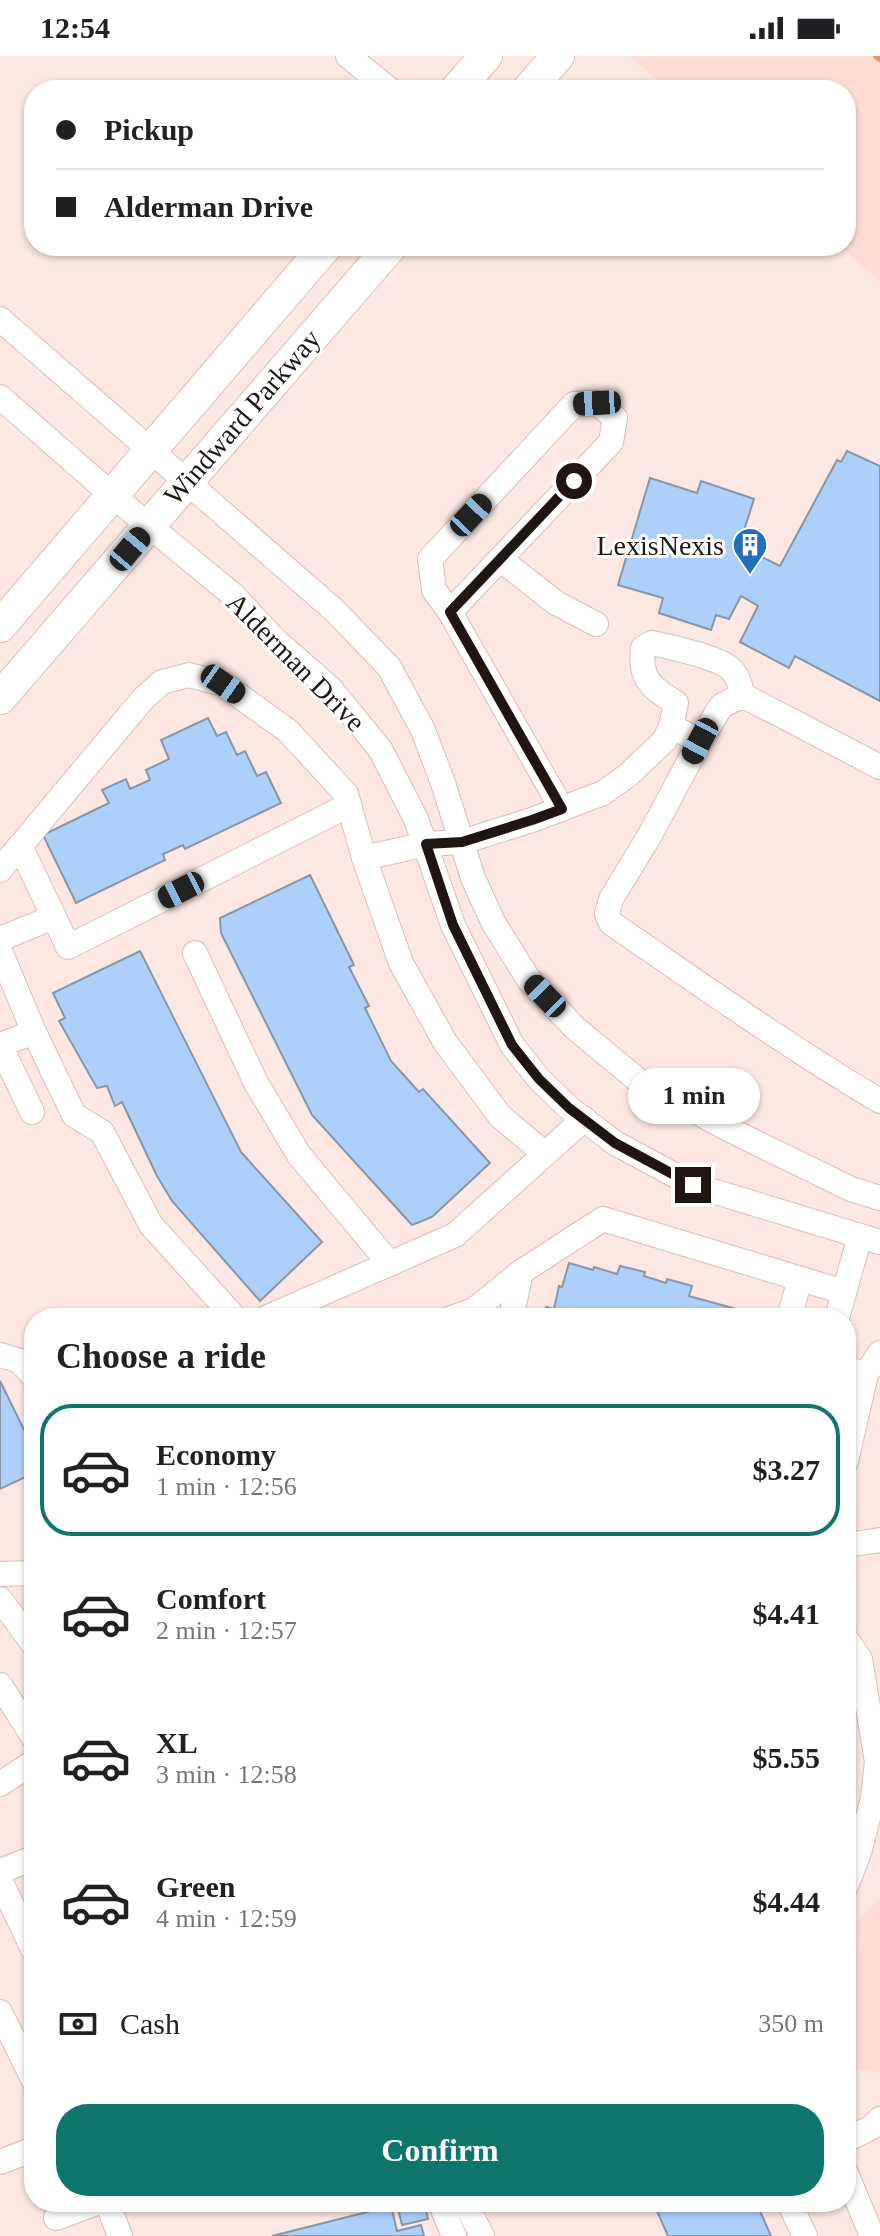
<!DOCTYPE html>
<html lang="en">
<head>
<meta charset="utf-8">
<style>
  body { margin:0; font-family:"Times New Roman",serif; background:#f2f2f2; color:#202124; height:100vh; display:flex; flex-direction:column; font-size:30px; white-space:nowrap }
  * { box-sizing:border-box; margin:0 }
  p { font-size:26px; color:#757577 }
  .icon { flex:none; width:44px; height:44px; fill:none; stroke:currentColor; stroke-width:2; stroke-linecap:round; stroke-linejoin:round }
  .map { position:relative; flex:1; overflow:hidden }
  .panel { position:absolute; left:24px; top:1252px; width:832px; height:904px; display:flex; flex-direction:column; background:#fff; border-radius:32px; box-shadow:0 2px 6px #0004 }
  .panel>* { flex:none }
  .top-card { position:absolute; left:24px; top:24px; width:832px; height:176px; border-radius:32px; box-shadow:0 2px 6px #0004; display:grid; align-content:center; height:176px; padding:0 32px; background:#fff }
  .end { position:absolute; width:36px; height:36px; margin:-18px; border:10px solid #1f1614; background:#fff; box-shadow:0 0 0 4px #fff }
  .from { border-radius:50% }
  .bubble { position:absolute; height:56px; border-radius:28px; background:#fff; box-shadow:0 2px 6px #0004; font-size:26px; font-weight:700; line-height:56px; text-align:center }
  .car { position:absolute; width:24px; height:48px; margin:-24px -12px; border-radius:10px; box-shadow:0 0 6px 2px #0007; background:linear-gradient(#222 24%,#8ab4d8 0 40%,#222 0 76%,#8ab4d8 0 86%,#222 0) }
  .top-card b { display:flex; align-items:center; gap:28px; height:76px; font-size:30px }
  .top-card b+b { border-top:2px solid #e0e0e0 }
  .top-card i { width:20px; height:20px; background:#202124 }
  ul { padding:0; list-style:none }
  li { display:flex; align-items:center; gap:24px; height:132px; margin:0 16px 12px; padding:0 16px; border:4px solid transparent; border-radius:32px }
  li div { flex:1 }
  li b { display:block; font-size:30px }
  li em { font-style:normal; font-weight:700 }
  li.on { border-color:#0f766e }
  li>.icon { width:72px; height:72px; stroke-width:1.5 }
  h2 { padding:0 32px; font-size:36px; line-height:96px }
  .pay { display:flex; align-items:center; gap:20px; height:88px; padding:0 32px; font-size:30px }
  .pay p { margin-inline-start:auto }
  .action { display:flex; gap:16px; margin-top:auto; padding:16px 32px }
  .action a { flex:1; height:92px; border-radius:32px; background:#0f766e; color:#fff; font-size:32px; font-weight:700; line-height:92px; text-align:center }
  .status { display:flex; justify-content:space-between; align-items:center; height:56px; padding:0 40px; background:#fff; direction:ltr }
  .status svg { height:22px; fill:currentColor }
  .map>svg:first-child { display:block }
  .built { fill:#fce7e2; fill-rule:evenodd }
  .green { fill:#ffddd4 }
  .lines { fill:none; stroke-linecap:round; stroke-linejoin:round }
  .stream { stroke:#eb8e79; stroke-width:6 }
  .building { fill:#add0fa; stroke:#8796a7; stroke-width:2 }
  .minor-casing { stroke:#d8bfb9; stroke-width:26 }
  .major-casing { stroke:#d8bfb9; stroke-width:34 }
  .minor { stroke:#fff; stroke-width:24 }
  .major { stroke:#fff; stroke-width:32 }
  .route { stroke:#1f1614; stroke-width:10 }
  .labels { text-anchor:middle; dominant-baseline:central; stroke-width:6; stroke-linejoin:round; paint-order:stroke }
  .street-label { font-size:28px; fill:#1f1614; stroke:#fff }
  .poi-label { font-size:28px; fill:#1f1614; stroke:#fff; text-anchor:end }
</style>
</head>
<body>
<div class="status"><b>12:54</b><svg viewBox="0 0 49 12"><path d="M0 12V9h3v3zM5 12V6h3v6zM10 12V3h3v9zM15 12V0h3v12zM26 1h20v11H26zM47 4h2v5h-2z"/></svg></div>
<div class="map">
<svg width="880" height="2180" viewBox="0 0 880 2180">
  <rect width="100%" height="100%" fill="#fdf2f0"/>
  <!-- built -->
  <path class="built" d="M 0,0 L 630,0 L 667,34 L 34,34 L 34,190 L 840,190 L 880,226 L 880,2180 L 0,2180 ZM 34,1262 L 846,1262 L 846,2146 L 34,2146 Z"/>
  <!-- green -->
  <g class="green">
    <path d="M 630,0 L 880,0 L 880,226 L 840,190 L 846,190 L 846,34 L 667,34 Z"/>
    <path d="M 880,1841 L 880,2017 L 848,2012 L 846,2007 L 846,1941 L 855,1916 L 858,1863 Z"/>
  </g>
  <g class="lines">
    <!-- stream -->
    <path class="stream" d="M 876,0 L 880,3"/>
  </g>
  <!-- building -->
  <g class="building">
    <path d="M 847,395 L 880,410 L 880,645 L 795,600 L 789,612 L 740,586 L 758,550 L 741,540 L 729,563 L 716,559 L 711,574 L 659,557 L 663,542 L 618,529 L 650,422 L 697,437 L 701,425 L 754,443 L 739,490 L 780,510 L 837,404 L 841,406 Z"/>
    <path d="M 208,662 L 217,680 L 226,676 L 237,699 L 245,695 L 257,720 L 266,716 L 281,747 L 185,793 L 183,789 L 163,798 L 165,804 L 76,847 L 43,779 L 109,747 L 102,734 L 126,723 L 130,733 L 150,724 L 146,714 L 169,703 L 161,684 Z"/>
    <path d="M 310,819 L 354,909 L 349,911 L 369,950 L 365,952 L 391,1005 L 419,1036 L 423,1033 L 490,1107 L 432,1161 L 412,1169 L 312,1059 L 221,877 L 220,862 Z"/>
    <path d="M 140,895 L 241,1096 L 322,1186 L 260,1245 L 172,1145 L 157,1120 L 122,1046 L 115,1050 L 107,1030 L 97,1032 L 59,965 L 65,962 L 53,937 Z"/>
    <path d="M 569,1207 L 593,1214 L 594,1211 L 617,1218 L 620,1210 L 645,1216 L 644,1220 L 666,1227 L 667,1223 L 692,1230 L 689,1240 L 736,1253 L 734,1262 L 543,1262 L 546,1251 L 554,1253 L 559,1230 L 562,1231 Z"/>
    <path d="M 0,1325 L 34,1394 L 34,1417 L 0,1433 Z"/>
    <path d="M 424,2146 L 428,2163 L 402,2169 L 398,2152 Z"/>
    <path d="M 653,2146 L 756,2146 L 771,2180 L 668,2180 Z"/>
    <path d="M 391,2150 L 397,2175 L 421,2169 L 424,2180 L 272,2180 Z"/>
  </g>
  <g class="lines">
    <defs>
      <g id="minor">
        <path d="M 348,0 L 390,34"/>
        <path d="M 0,263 L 334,554 L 389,611 L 423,674 L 443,727 L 473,822 L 493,866 L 529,924 L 575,972 L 639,1025 L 730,1074 L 851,1133 L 880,1142"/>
        <path d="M 0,341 L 112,439 L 233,539 L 275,584 L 330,632 L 380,693 L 416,763 L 453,869 L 512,989 L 539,1023 L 569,1052 L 615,1087 L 693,1129 L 880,1186"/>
        <path d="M 500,503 L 556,547 L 596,568"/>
        <path d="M 450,556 L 611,386 L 615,362 L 597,347 L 574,348 L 430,503 L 434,534 L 450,556 L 562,753"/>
        <path d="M 686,678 L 671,670 L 676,647 C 651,632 639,622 643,592 L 652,587 C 670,591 718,601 731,613 C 739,622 741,630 742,642"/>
        <path d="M 880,711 L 748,642 L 737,642 L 721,650 L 700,685 L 650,779 L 611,843 L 607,858 L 611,867 C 700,928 787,990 880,1045"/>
        <path d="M 20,790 L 54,861"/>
        <path d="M 364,802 L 426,788 L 462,786 L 532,764 L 603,737 L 627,720 L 665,684 L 671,670"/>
        <path d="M 0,814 L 143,643 L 162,626 L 189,619 L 223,628 L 288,675 L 346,738 L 364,802 L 401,907 L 445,986 L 500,1060 L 545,1098"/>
        <path d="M 0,883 L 54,861 L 68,891 L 349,749"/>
        <path d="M 0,895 L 34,976 L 74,1059 L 102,1076 L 151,1169 L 235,1262"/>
        <path d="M 195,897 L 256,1027 L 299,1099 L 390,1208"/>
        <path d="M 32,1056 L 0,989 L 34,976"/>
        <path d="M 266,1262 L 455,1179 L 584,1063"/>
        <path d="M 451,1262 L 474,1254 L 521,1216 L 603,1163 L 844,1236"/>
        <path d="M 511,1262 L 521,1216"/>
        <path d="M 789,1262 L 800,1223"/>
        <path d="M 837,1262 L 860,1180"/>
        <path d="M 0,1299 L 20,1305 L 34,1321"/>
        <path d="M 846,1313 L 866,1318 L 880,1297"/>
        <path d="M 846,1405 L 866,1318"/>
        <path d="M 846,1489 L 880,1484"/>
        <path d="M 0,1518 L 34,1517"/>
        <path d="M 0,1543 L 34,1589"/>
        <path d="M 846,1583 L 860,1603 L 877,1706 L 873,1742 L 859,1797 L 846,1830"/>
        <path d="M 0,1629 L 34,1682"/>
        <path d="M 0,1728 L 34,1706"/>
        <path d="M 0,1815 L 34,1802"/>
        <path d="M 0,1824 L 34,1895"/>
        <path d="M 0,1956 L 34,2025"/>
        <path d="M 846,2084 L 872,2071 L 880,2063"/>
        <path d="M 0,2106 L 34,2093"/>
        <path d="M 846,2117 L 872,2180"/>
        <path d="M 107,2146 L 120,2180"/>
        <path d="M 440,2146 L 454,2180"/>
        <path d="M 465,2146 L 482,2180"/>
        <path d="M 789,2146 L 805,2180"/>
        <path d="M 56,2162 L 99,2146"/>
      </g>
      <g id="major">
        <path d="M 456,34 L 486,0"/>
        <path d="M 528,34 L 558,0"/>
        <path d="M 0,570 L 326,190"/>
        <path d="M 0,642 L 391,190"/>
      </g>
    </defs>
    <!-- minor casing -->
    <use href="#minor" class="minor-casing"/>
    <!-- major casing -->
    <use href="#major" class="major-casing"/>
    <!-- minor -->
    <use href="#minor" class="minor"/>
    <!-- major -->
    <use href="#major" class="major"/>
  </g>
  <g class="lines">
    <!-- route -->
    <path class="route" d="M 574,425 L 450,556 L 562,753 L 532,764 L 462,786 L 426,788 L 453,869 L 512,989 L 539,1023 L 569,1052 L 615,1087 L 693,1129"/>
  </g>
  <!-- icons -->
  <defs>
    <symbol id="building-pin" viewBox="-11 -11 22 30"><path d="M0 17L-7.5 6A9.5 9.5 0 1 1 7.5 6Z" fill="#216ebd" stroke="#fff"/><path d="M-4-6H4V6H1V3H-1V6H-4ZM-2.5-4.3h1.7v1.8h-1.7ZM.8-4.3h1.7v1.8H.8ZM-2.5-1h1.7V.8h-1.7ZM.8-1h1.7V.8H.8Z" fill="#fff"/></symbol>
  </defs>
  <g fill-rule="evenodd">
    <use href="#building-pin" x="730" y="469" width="40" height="54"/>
  </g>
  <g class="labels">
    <!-- street labels -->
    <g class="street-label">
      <text transform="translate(242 361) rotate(-49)">Windward Parkway</text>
      <text transform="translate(296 606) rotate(45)">Alderman Drive</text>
    </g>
    <!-- poi labels -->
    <g class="poi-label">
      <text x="724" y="489">LexisNexis</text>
    </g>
  </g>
</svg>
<i class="end from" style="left:574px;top:425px"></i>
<i class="end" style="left:693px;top:1129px"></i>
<div class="bubble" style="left:628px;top:1012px;width:132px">1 min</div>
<i class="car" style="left:597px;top:347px;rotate:267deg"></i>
<i class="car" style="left:471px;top:459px;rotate:43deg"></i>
<i class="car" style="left:130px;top:493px;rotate:40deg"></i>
<i class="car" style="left:223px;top:628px;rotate:125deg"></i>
<i class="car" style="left:700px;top:685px;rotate:208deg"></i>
<i class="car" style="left:181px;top:834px;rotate:243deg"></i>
<i class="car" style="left:545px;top:940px;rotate:316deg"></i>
<div class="top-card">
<b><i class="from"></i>Pickup</b>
<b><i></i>Alderman Drive</b>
</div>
<section class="panel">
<h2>Choose a ride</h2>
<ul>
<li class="on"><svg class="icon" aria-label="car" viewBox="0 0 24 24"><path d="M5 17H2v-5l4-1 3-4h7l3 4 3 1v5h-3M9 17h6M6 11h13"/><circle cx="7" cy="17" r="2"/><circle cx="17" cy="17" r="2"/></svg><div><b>Economy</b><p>1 min · 12:56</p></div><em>$3.27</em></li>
<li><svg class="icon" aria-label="car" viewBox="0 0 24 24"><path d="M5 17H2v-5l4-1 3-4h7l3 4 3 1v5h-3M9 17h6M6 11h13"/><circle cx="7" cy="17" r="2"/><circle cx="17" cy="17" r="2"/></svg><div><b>Comfort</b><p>2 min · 12:57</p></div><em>$4.41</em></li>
<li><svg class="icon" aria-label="car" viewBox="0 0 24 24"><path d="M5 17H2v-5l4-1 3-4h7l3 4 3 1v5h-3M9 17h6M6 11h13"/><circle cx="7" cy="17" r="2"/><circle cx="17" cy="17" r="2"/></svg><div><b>XL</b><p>3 min · 12:58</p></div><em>$5.55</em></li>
<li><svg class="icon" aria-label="car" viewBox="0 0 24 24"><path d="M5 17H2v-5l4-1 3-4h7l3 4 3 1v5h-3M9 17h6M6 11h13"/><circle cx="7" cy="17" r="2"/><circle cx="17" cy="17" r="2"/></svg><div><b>Green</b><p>4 min · 12:59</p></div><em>$4.44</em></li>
</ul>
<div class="pay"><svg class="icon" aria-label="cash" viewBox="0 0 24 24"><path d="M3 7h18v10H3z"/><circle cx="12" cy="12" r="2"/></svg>Cash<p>350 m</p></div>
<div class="action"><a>Confirm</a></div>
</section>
</div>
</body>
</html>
